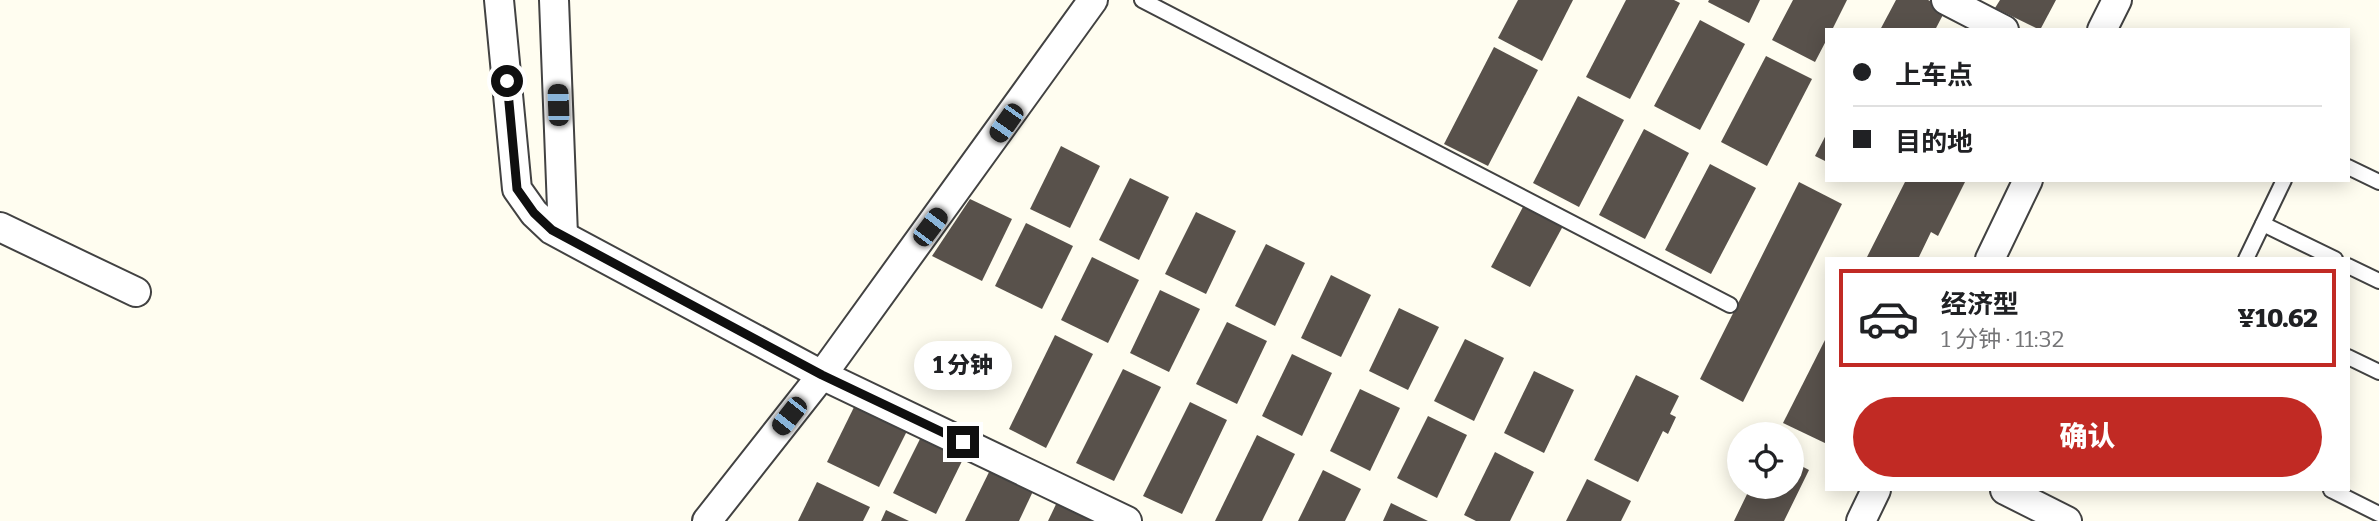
<!DOCTYPE html>
<html lang="zh">
<head>
<meta charset="utf-8">
<style>
  body { margin:0; font-family:Bitter,"Noto Sans SC",serif; background:#f2f2f2; color:#202124; height:100vh; display:flex; flex-direction:column; font-size:26px; white-space:nowrap }
  * { box-sizing:border-box; margin:0 }
  p { font-size:23px; color:#757577 }
  .icon { flex:none; width:38px; height:38px; fill:none; stroke:currentColor; stroke-width:2; stroke-linecap:round; stroke-linejoin:round }
  .map { position:relative; flex:1; overflow:hidden }
  .drawer { position:absolute; left:1825px; top:257px; width:525px; height:234px; display:flex; flex-direction:column; background:#fff; border-radius:0px; box-shadow:0 4px 18px #0003 }
  .drawer>* { flex:none }
  .hud { position:absolute; left:1825px; top:28px; width:525px; height:154px; border-radius:0px; box-shadow:0 4px 18px #0003; display:grid; align-content:center; height:154px; padding:0 28px; background:#fff }
  .tools { position:absolute; left:1727px; top:422px; display:grid; gap:14px }
  .tools a { display:grid; place-items:center; width:77px; height:77px; border-radius:50%; background:#fff; box-shadow:0 4px 18px #0003; font-size:35px }
  .end { position:absolute; width:32px; height:32px; margin:-16px; border:9px solid #0f0f0f; background:#fff; box-shadow:0 0 0 4px #fff }
  .from { border-radius:50% }
  .bubble { position:absolute; height:49px; border-radius:24px; background:#fff; box-shadow:0 4px 18px #0003; font-size:23px; font-weight:800; line-height:49px; text-align:center }
  .car { position:absolute; width:21px; height:42px; margin:-21px -10px; border-radius:9px; box-shadow:0 0 5px 2px #0007; background:linear-gradient(#222 24%,#8ab4d8 0 40%,#222 0 76%,#8ab4d8 0 86%,#222 0) }
  .hud b { display:flex; align-items:center; gap:24px; height:66px; font-size:26px }
  .hud b+b { border-top:2px solid #e0e0e0 }
  .hud i { width:18px; height:18px; background:#202124 }
  ul { padding:12px 0 0; list-style:none }
  li { display:flex; align-items:center; gap:21px; height:98px; margin:0 14px 10px; padding:0 14px; border:4px solid transparent; border-radius:0px }
  li div { flex:1 }
  li b { display:block; font-size:26px }
  li em { font-style:normal; font-weight:800 }
  li.selected { border-color:#c12a24 }
  li>.icon { width:63px; height:63px; stroke-width:1.5 }
  .cta { display:flex; gap:14px; margin-top:auto; padding:14px 28px }
  .cta a { flex:1; height:80px; border-radius:42px; background:#c12a24; color:#fff; font-size:28px; font-weight:800; line-height:80px; text-align:center }
  .map>svg:first-child { display:block }
  .building { fill:#58514b }
  .lines { fill:none; stroke-linecap:round; stroke-linejoin:round }
  .service-casing { stroke:#424242; stroke-width:18 }
  .minor-casing { stroke:#424242; stroke-width:32 }
  .service { stroke:#fff; stroke-width:14 }
  .minor { stroke:#fff; stroke-width:28 }
  .route { stroke:#0f0f0f; stroke-width:9 }
</style>
</head>
<body>
<div class="map">
<svg width="2379" height="521" viewBox="0 0 2379 521">
  <rect width="100%" height="100%" fill="#fffdf0"/>
  <!-- building -->
  <g class="building">
    <path d="M 1518,0 L 1573,0 L 1542,61 L 1498,38 Z"/>
    <path d="M 1626,0 L 1674,0 L 1680,3 L 1630,99 L 1586,77 Z"/>
    <path d="M 1709,0 L 1760,0 L 1749,23 L 1708,2 Z"/>
    <path d="M 1793,0 L 1847,0 L 1832,30 L 1827,30 L 1827,39 L 1815,62 L 1772,40 Z"/>
    <path d="M 1896,0 L 1928,0 L 1946,9 L 1935,30 L 1880,30 Z"/>
    <path d="M 2000,0 L 2056,0 L 2040,30 L 1995,8 Z"/>
    <path d="M 1700,20 L 1745,44 L 1700,130 L 1654,106 Z"/>
    <path d="M 1494,47 L 1538,70 L 1488,166 L 1444,144 Z"/>
    <path d="M 1766,56 L 1812,79 L 1767,166 L 1721,142 Z"/>
    <path d="M 1578,96 L 1624,120 L 1579,207 L 1533,183 Z"/>
    <path d="M 1644,129 L 1689,153 L 1645,239 L 1599,215 Z"/>
    <path d="M 1827,133 L 1827,162 L 1815,156 Z"/>
    <path d="M 1061,146 L 1100,166 L 1070,228 L 1030,209 Z"/>
    <path d="M 1710,164 L 1756,188 L 1711,274 L 1665,250 Z"/>
    <path d="M 1130,178 L 1169,197 L 1139,260 L 1099,240 Z"/>
    <path d="M 1906,180 L 1966,180 L 1938,236 L 1931,232 L 1918,259 L 1866,259 Z"/>
    <path d="M 1799,182 L 1842,204 L 1743,402 L 1700,379 Z"/>
    <path d="M 970,199 L 1012,219 L 982,281 L 932,256 Z"/>
    <path d="M 1524,205 L 1563,226 L 1530,287 L 1491,267 Z"/>
    <path d="M 1196,212 L 1236,231 L 1206,294 L 1165,274 Z"/>
    <path d="M 1026,223 L 1073,246 L 1042,309 L 995,286 Z"/>
    <path d="M 1266,244 L 1305,263 L 1275,326 L 1235,306 Z"/>
    <path d="M 1092,257 L 1139,280 L 1108,343 L 1061,320 Z"/>
    <path d="M 1331,275 L 1371,295 L 1341,357 L 1301,338 Z"/>
    <path d="M 1160,290 L 1200,309 L 1169,372 L 1130,353 Z"/>
    <path d="M 1399,308 L 1439,327 L 1408,390 L 1369,371 Z"/>
    <path d="M 1227,322 L 1267,341 L 1237,404 L 1196,384 Z"/>
    <path d="M 1055,335 L 1093,354 L 1046,448 L 1009,429 Z"/>
    <path d="M 1827,336 L 1827,444 L 1783,423 Z"/>
    <path d="M 1465,339 L 1504,358 L 1474,421 L 1434,401 Z"/>
    <path d="M 1292,354 L 1332,373 L 1302,436 L 1262,416 Z"/>
    <path d="M 1123,369 L 1161,387 L 1114,481 L 1076,463 Z"/>
    <path d="M 1534,371 L 1574,390 L 1544,453 L 1504,433 Z"/>
    <path d="M 1636,375 L 1679,396 L 1670,414 L 1676,417 L 1668,434 L 1663,431 L 1638,482 L 1594,460 Z"/>
    <path d="M 1360,389 L 1400,408 L 1370,471 L 1330,451 Z"/>
    <path d="M 858,399 L 910,425 L 879,487 L 827,462 Z"/>
    <path d="M 1190,402 L 1227,420 L 1182,514 L 1143,496 Z"/>
    <path d="M 1428,416 L 1467,435 L 1437,498 L 1397,478 Z"/>
    <path d="M 924,431 L 967,451 L 936,514 L 893,493 Z"/>
    <path d="M 1257,435 L 1295,454 L 1262,521 L 1215,521 Z"/>
    <path d="M 1495,452 L 1534,472 L 1510,521 L 1476,521 L 1464,515 Z"/>
    <path d="M 1792,461 L 1809,470 L 1784,521 L 1734,521 L 1751,486 L 1792,486 Z"/>
    <path d="M 992,466 L 1035,487 L 1019,521 L 965,521 Z"/>
    <path d="M 1323,470 L 1361,489 L 1345,521 L 1298,521 Z"/>
    <path d="M 1587,479 L 1631,501 L 1621,521 L 1566,521 Z"/>
    <path d="M 817,482 L 870,507 L 863,521 L 798,521 Z"/>
    <path d="M 1059,498 L 1101,521 L 1048,521 Z"/>
    <path d="M 1391,503 L 1428,521 L 1383,521 Z"/>
    <path d="M 886,510 L 909,521 L 881,521 Z"/>
  </g>
  <g class="lines">
    <defs>
      <g id="service">
        <path d="M 1142,0 L 1730,305"/>
        <path d="M 2348,167 L 2379,182"/>
        <path d="M 2263,224 L 2335,259"/>
        <path d="M 2246,259 L 2284,180"/>
        <path d="M 2348,266 L 2379,281"/>
        <path d="M 2348,357 L 2379,372"/>
        <path d="M 2331,490 L 2379,514"/>
      </g>
      <g id="minor">
        <path d="M 499,0 L 517,189 L 534,213 L 552,230 L 822,375 L 1127,521"/>
        <path d="M 554,0 L 563,235"/>
        <path d="M 1946,0 L 2004,30"/>
        <path d="M 2102,30 L 2117,0"/>
        <path d="M 0,227 L 136,292"/>
        <path d="M 1990,259 L 2028,180"/>
        <path d="M 2005,490 L 2067,521"/>
        <path d="M 707,521 L 822,375 L 1093,0"/>
        <path d="M 1861,521 L 1876,490"/>
      </g>
    </defs>
    <!-- service casing -->
    <use href="#service" class="service-casing"/>
    <!-- minor casing -->
    <use href="#minor" class="minor-casing"/>
    <!-- service -->
    <use href="#service" class="service"/>
    <!-- minor -->
    <use href="#minor" class="minor"/>
  </g>
  <g class="lines">
    <!-- route -->
    <path class="route" d="M 507,81 L 517,189 L 534,213 L 552,230 L 822,375 L 963,442"/>
  </g>
</svg>
<div class="tools">
<a><svg class="icon" aria-label="locate" viewBox="0 0 24 24"><circle cx="12" cy="12" r="6"/><path d="M12 2v4M12 18v4M2 12h4M18 12h4"/></svg></a>
</div>
<i class="end from" style="left:507px;top:81px"></i>
<i class="end" style="left:963px;top:442px"></i>
<div class="bubble" style="left:914px;top:341px;width:98px">1 分钟</div>
<i class="car" style="left:558px;top:105px;rotate:358deg"></i>
<i class="car" style="left:1006px;top:123px;rotate:215deg"></i>
<i class="car" style="left:930px;top:227px;rotate:37deg"></i>
<i class="car" style="left:789px;top:416px;rotate:218deg"></i>
<div class="hud">
<b><i class="from"></i>上车点</b>
<b><i></i>目的地</b>
</div>
<section class="drawer">
<ul>
<li class="selected"><svg class="icon" aria-label="car" viewBox="0 0 24 24"><path d="M5 17H2v-5l4-1 3-4h7l3 4 3 1v5h-3M9 17h6M6 11h13"/><circle cx="7" cy="17" r="2"/><circle cx="17" cy="17" r="2"/></svg><div><b>经济型</b><p>1 分钟 · 11:32</p></div><em>¥10.62</em></li>
</ul>
<div class="cta"><a>确认</a></div>
</section>
</div>
</body>
</html>
